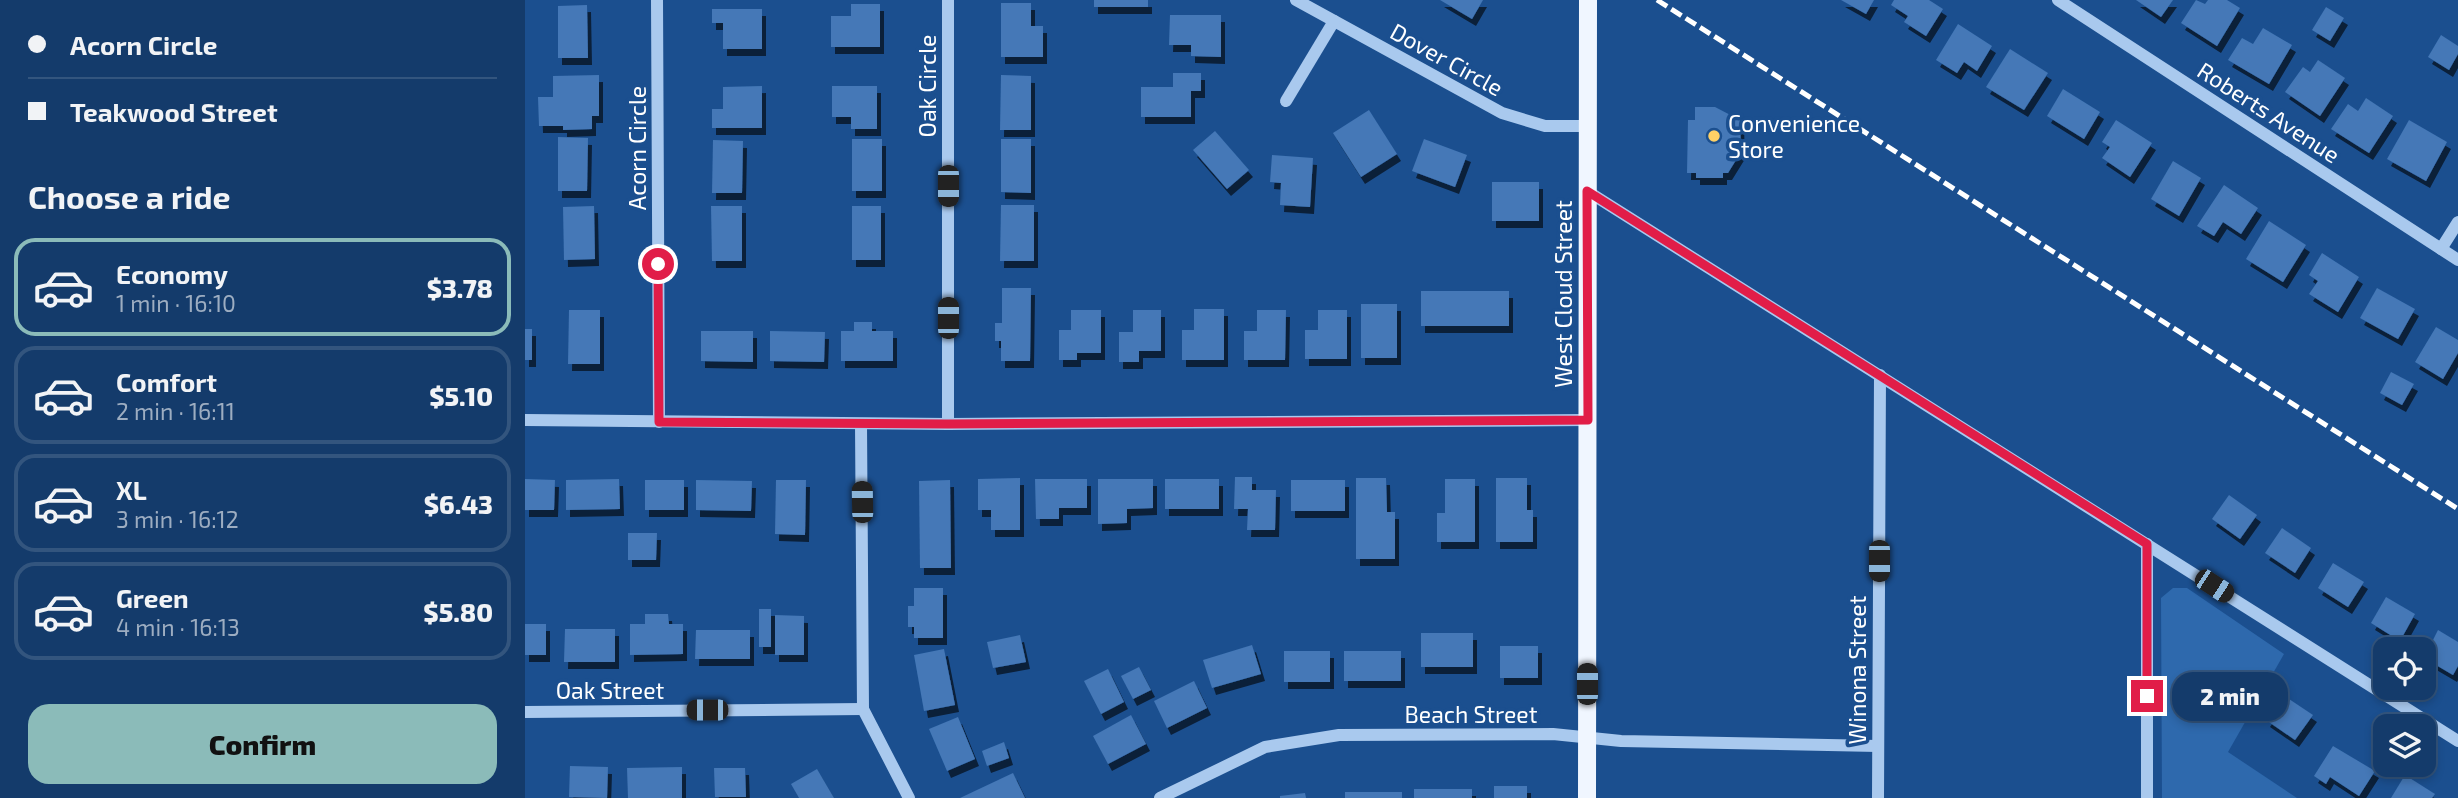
<!DOCTYPE html>
<html lang="en">
<head>
<meta charset="utf-8">
<style>
  body { margin:0; font-family:"Exo 2",sans-serif; background:#1d4271; color:#f1f3f6; height:100vh; display:flex; flex-direction:column; font-size:26px; white-space:nowrap }
  * { box-sizing:border-box; margin:0 }
  p { font-size:23px; color:#9dadc1 }
  .icon { flex:none; width:38px; height:38px; fill:none; stroke:currentColor; stroke-width:2; stroke-linecap:round; stroke-linejoin:round }
  .map { position:relative; flex:1; overflow:hidden }
  .sheet { display:flex; flex-direction:column; background:#143b6b; width:525px }
  .sheet>* { flex:none }
  .top-card { display:grid; align-content:center; height:154px; padding:0 28px; background:#143b6b }
  .fabs { position:absolute; left:1848px; top:637px; display:grid; gap:14px }
  .fabs a { display:grid; place-items:center; width:63px; height:63px; border-radius:14px; background:#143b6b; box-shadow:0 4px 10px #0003,0 0 0 2px #33557e; font-size:35px }
  .end { position:absolute; width:32px; height:32px; margin:-16px; border:9px solid #e11d48; background:#fff; box-shadow:0 0 0 4px #fff }
  .from { border-radius:50% }
  .bubble { position:absolute; height:49px; border-radius:21px; background:#143b6b; box-shadow:0 4px 10px #0003,0 0 0 2px #33557e; font-size:23px; font-weight:800; line-height:49px; text-align:center }
  .car { position:absolute; width:21px; height:42px; margin:-21px -10px; border-radius:9px; box-shadow:0 0 5px 2px #0007; background:linear-gradient(#222 24%,#8ab4d8 0 40%,#222 0 76%,#8ab4d8 0 86%,#222 0) }
  .top-card b { display:flex; align-items:center; gap:24px; height:66px; font-size:26px }
  .top-card b+b { border-top:2px solid #33557e }
  .top-card i { width:18px; height:18px; background:#f1f3f6 }
  ul { padding:0; list-style:none }
  li { display:flex; align-items:center; gap:21px; height:98px; margin:0 14px 10px; padding:0 14px; border:4px solid #33557e; border-radius:21px }
  li div { flex:1 }
  li b { display:block; font-size:26px }
  li em { font-style:normal; font-weight:800 }
  li.current { border-color:#8bbbb9 }
  li>.icon { width:63px; height:63px; stroke-width:1.5 }
  h2 { padding:0 28px; font-size:32px; line-height:84px }
  .cta { display:flex; gap:14px; margin-top:auto; padding:14px 28px }
  .cta a { flex:1; height:80px; border-radius:21px; background:#8bbbb9; color:#111; font-size:28px; font-weight:800; line-height:80px; text-align:center }
  main { display:flex; flex:1; min-height:0 }
  .map>svg:first-child { display:block }
  .green { fill:#2e69ad }
  .building { fill:#4478b7; filter:url(#shadow) }
  .lines { fill:none; stroke-linecap:round; stroke-linejoin:round }
  .minor { stroke:#a9c9ee; stroke-width:12 }
  .major { stroke:#f0f6ff; stroke-width:18 }
  .rail { stroke:#fff; stroke-width:5; stroke-dasharray:12 5; stroke-linecap:butt }
  .route { stroke:#e11d48; stroke-width:9 }
  .poi-dot { fill:#ffd166; stroke:#1b4f8f; stroke-width:2.5 }
  .labels { text-anchor:middle; dominant-baseline:central; stroke-width:7; stroke-linejoin:round; paint-order:stroke }
  .street-label { font-size:23px; fill:#fff; stroke:#1b4f8f }
  .poi-label { font-size:23px; fill:#fff; stroke:#1b4f8f; text-anchor:start }
</style>
</head>
<body>
<main>
<section class="sheet">
<div class="top-card">
<b><i class="from"></i>Acorn Circle</b>
<b><i></i>Teakwood Street</b>
</div>
<h2>Choose a ride</h2>
<ul>
<li class="current"><svg class="icon" aria-label="car" viewBox="0 0 24 24"><path d="M5 17H2v-5l4-1 3-4h7l3 4 3 1v5h-3M9 17h6M6 11h13"/><circle cx="7" cy="17" r="2"/><circle cx="17" cy="17" r="2"/></svg><div><b>Economy</b><p>1 min · 16:10</p></div><em>$3.78</em></li>
<li><svg class="icon" aria-label="car" viewBox="0 0 24 24"><path d="M5 17H2v-5l4-1 3-4h7l3 4 3 1v5h-3M9 17h6M6 11h13"/><circle cx="7" cy="17" r="2"/><circle cx="17" cy="17" r="2"/></svg><div><b>Comfort</b><p>2 min · 16:11</p></div><em>$5.10</em></li>
<li><svg class="icon" aria-label="car" viewBox="0 0 24 24"><path d="M5 17H2v-5l4-1 3-4h7l3 4 3 1v5h-3M9 17h6M6 11h13"/><circle cx="7" cy="17" r="2"/><circle cx="17" cy="17" r="2"/></svg><div><b>XL</b><p>3 min · 16:12</p></div><em>$6.43</em></li>
<li><svg class="icon" aria-label="car" viewBox="0 0 24 24"><path d="M5 17H2v-5l4-1 3-4h7l3 4 3 1v5h-3M9 17h6M6 11h13"/><circle cx="7" cy="17" r="2"/><circle cx="17" cy="17" r="2"/></svg><div><b>Green</b><p>4 min · 16:13</p></div><em>$5.80</em></li>
</ul>
<div class="cta"><a>Confirm</a></div>
</section>
<div class="map">
<svg width="1933" height="798" viewBox="0 0 1933 798">
  <defs>
    <filter id="shadow"><feDropShadow dx="4" dy="7" stdDeviation="0" flood-color="#0009"/></filter>
  </defs>
  <rect width="100%" height="100%" fill="#1b4f8f"/>
  <!-- green -->
  <path class="green" d="M 1648,588 L 1662,588 L 1759,654 L 1703,752 L 1772,798 L 1637,798 L 1636,598 Z"/>
  <!-- building -->
  <g class="building">
    <rect x="569" y="0" width="54" height="7"/>
    <path d="M 915,0 L 958,0 L 947,19 Z"/>
    <path d="M 1316,0 L 1349,0 L 1341,14 Z"/>
    <path d="M 1369,0 L 1404,0 L 1418,9 L 1401,36 L 1379,22 L 1383,16 L 1366,5 Z"/>
    <path d="M 1611,0 L 1648,0 L 1636,17 Z"/>
    <path d="M 1671,0 L 1680,4 L 1683,0 L 1702,0 L 1715,8 L 1692,46 L 1656,23 Z"/>
    <path d="M 476,3 L 506,3 L 506,26 L 518,26 L 518,57 L 476,57 Z"/>
    <path d="M 326,4 L 355,4 L 355,47 L 306,47 L 306,16 L 326,16 Z"/>
    <path d="M 62,5 L 63,58 L 33,58 L 33,6 Z"/>
    <path d="M 1801,7 L 1819,18 L 1805,41 L 1787,30 Z"/>
    <path d="M 187,9 L 237,9 L 237,49 L 198,49 L 198,23 L 187,23 Z"/>
    <path d="M 645,15 L 696,15 L 696,57 L 666,56 L 666,45 L 644,45 Z"/>
    <path d="M 1433,24 L 1467,46 L 1452,71 L 1439,62 L 1432,73 L 1411,60 Z"/>
    <path d="M 1738,28 L 1767,45 L 1744,84 L 1703,60 L 1717,38 L 1728,44 Z"/>
    <path d="M 1916,35 L 1933,46 L 1933,54 L 1924,70 L 1903,57 Z"/>
    <path d="M 1485,49 L 1523,73 L 1499,110 L 1461,87 Z"/>
    <path d="M 1793,60 L 1820,78 L 1795,116 L 1760,92 L 1778,67 L 1785,72 Z"/>
    <path d="M 648,73 L 676,73 L 676,91 L 666,91 L 666,117 L 616,117 L 616,87 L 648,87 Z"/>
    <path d="M 74,75 L 74,116 L 67,116 L 67,129 L 38,130 L 38,126 L 14,126 L 13,97 L 28,97 L 28,76 Z"/>
    <path d="M 476,75 L 506,76 L 506,130 L 475,130 Z"/>
    <path d="M 237,86 L 237,128 L 187,128 L 187,109 L 198,109 L 198,87 Z"/>
    <path d="M 307,86 L 352,86 L 352,129 L 326,129 L 326,117 L 307,117 Z"/>
    <path d="M 1538,89 L 1575,112 L 1559,139 L 1522,116 Z"/>
    <path d="M 1841,98 L 1868,116 L 1844,153 L 1806,129 L 1823,104 L 1833,111 Z"/>
    <path d="M 1170,107 L 1190,107 L 1215,120 L 1216,152 L 1203,173 L 1198,173 L 1198,178 L 1171,178 L 1171,173 L 1162,173 L 1163,120 L 1170,120 Z"/>
    <path d="M 844,110 L 872,154 L 836,177 L 808,133 Z"/>
    <path d="M 1591,120 L 1627,143 L 1605,177 L 1577,158 L 1585,147 L 1577,142 Z"/>
    <path d="M 1884,120 L 1922,142 L 1901,181 L 1862,159 Z"/>
    <path d="M 690,131 L 724,170 L 702,189 L 668,150 Z"/>
    <path d="M 33,137 L 63,138 L 62,191 L 33,191 Z"/>
    <rect x="327" y="139" width="30" height="52"/>
    <path d="M 476,139 L 506,139 L 506,193 L 476,192 Z"/>
    <path d="M 899,139 L 942,155 L 930,187 L 887,171 Z"/>
    <path d="M 188,140 L 218,141 L 217,193 L 187,193 Z"/>
    <path d="M 747,155 L 788,158 L 785,207 L 755,205 L 756,183 L 745,182 Z"/>
    <path d="M 1648,161 L 1676,178 L 1654,216 L 1626,199 Z"/>
    <rect x="967" y="182" width="47" height="39"/>
    <path d="M 1699,185 L 1733,208 L 1716,234 L 1698,222 L 1689,236 L 1672,226 Z"/>
    <path d="M 476,205 L 509,205 L 509,261 L 475,261 Z"/>
    <path d="M 69,206 L 70,259 L 39,260 L 38,207 Z"/>
    <path d="M 186,206 L 217,206 L 217,261 L 187,261 Z"/>
    <rect x="327" y="206" width="29" height="54"/>
    <path d="M 1744,221 L 1781,245 L 1758,282 L 1721,259 Z"/>
    <path d="M 1797,253 L 1834,277 L 1813,312 L 1784,294 L 1793,281 L 1784,275 Z"/>
    <path d="M 477,288 L 506,288 L 505,361 L 476,361 L 476,341 L 470,341 L 470,323 L 477,323 Z"/>
    <path d="M 1852,288 L 1890,309 L 1873,339 L 1835,318 Z"/>
    <rect x="896" y="291" width="88" height="35"/>
    <rect x="836" y="304" width="36" height="54"/>
    <path d="M 669,309 L 699,309 L 699,360 L 657,360 L 657,330 L 669,330 Z"/>
    <path d="M 44,310 L 75,310 L 75,364 L 43,364 Z"/>
    <path d="M 546,310 L 576,310 L 576,353 L 552,353 L 552,360 L 534,360 L 534,330 L 546,330 Z"/>
    <path d="M 608,310 L 636,310 L 636,351 L 614,351 L 614,362 L 594,362 L 594,332 L 608,332 Z"/>
    <path d="M 732,310 L 761,310 L 760,360 L 719,360 L 719,331 L 732,331 Z"/>
    <path d="M 793,310 L 822,310 L 822,359 L 780,359 L 780,330 L 793,330 Z"/>
    <path d="M 329,322 L 347,322 L 347,331 L 368,331 L 368,361 L 316,361 L 316,331 L 329,331 Z"/>
    <path d="M 1911,327 L 1933,340 L 1933,353 L 1918,379 L 1890,362 Z"/>
    <rect x="0" y="329" width="7" height="31"/>
    <path d="M 176,331 L 228,331 L 228,362 L 176,361 Z"/>
    <path d="M 245,331 L 300,332 L 299,362 L 245,361 Z"/>
    <path d="M 1866,372 L 1889,384 L 1877,405 L 1855,393 Z"/>
    <path d="M 710,477 L 727,477 L 727,490 L 751,490 L 750,530 L 722,530 L 723,509 L 709,509 Z"/>
    <path d="M 495,478 L 495,530 L 466,530 L 466,510 L 453,510 L 453,479 Z"/>
    <path d="M 831,478 L 861,478 L 862,512 L 870,512 L 870,559 L 831,559 Z"/>
    <path d="M 971,478 L 1002,478 L 1002,510 L 1008,510 L 1008,542 L 971,542 Z"/>
    <path d="M 0,479 L 30,480 L 29,510 L 0,510 Z"/>
    <path d="M 94,479 L 95,509 L 41,510 L 41,480 Z"/>
    <path d="M 510,479 L 562,479 L 562,508 L 534,508 L 534,519 L 511,519 Z"/>
    <path d="M 573,479 L 628,479 L 628,508 L 602,509 L 602,523 L 573,524 Z"/>
    <rect x="640" y="479" width="54" height="30"/>
    <path d="M 920,479 L 950,479 L 950,542 L 912,542 L 912,513 L 920,513 Z"/>
    <rect x="120" y="480" width="39" height="30"/>
    <path d="M 171,480 L 227,481 L 226,511 L 171,510 Z"/>
    <path d="M 251,480 L 281,480 L 280,535 L 250,534 Z"/>
    <path d="M 425,480 L 426,568 L 395,568 L 394,481 Z"/>
    <rect x="766" y="480" width="54" height="31"/>
    <path d="M 1704,495 L 1732,515 L 1715,539 L 1687,519 Z"/>
    <path d="M 1757,528 L 1786,548 L 1770,573 L 1740,553 Z"/>
    <path d="M 103,533 L 132,533 L 131,560 L 103,560 Z"/>
    <path d="M 1808,563 L 1839,582 L 1823,607 L 1793,588 Z"/>
    <path d="M 389,588 L 418,588 L 418,638 L 389,638 L 389,627 L 383,627 L 383,606 L 389,606 Z"/>
    <path d="M 1861,597 L 1890,614 L 1875,641 L 1846,623 Z"/>
    <rect x="234" y="609" width="12" height="38"/>
    <path d="M 120,614 L 143,614 L 144,624 L 158,624 L 158,654 L 105,655 L 105,624 L 120,624 Z"/>
    <path d="M 250,615 L 279,616 L 279,655 L 250,655 Z"/>
    <rect x="0" y="624" width="21" height="31"/>
    <path d="M 40,629 L 90,629 L 90,662 L 39,662 Z"/>
    <path d="M 171,630 L 225,630 L 225,659 L 170,659 Z"/>
    <path d="M 1913,630 L 1933,642 L 1933,666 L 1928,675 L 1899,658 Z"/>
    <rect x="896" y="633" width="52" height="34"/>
    <path d="M 495,635 L 501,662 L 468,668 L 462,642 Z"/>
    <path d="M 727,645 L 736,674 L 687,688 L 678,660 Z"/>
    <rect x="975" y="646" width="38" height="32"/>
    <path d="M 419,649 L 430,705 L 399,711 L 389,655 Z"/>
    <rect x="759" y="651" width="46" height="31"/>
    <rect x="819" y="651" width="57" height="30"/>
    <path d="M 614,667 L 626,690 L 608,699 L 596,676 Z"/>
    <path d="M 583,669 L 599,702 L 576,714 L 559,681 Z"/>
    <path d="M 669,681 L 682,708 L 642,728 L 629,701 Z"/>
    <path d="M 1758,695 L 1788,715 L 1770,740 L 1741,720 Z"/>
    <path d="M 606,715 L 621,744 L 583,764 L 568,736 Z"/>
    <path d="M 433,717 L 450,759 L 422,771 L 404,729 Z"/>
    <path d="M 479,742 L 484,758 L 462,766 L 457,751 Z"/>
    <path d="M 1808,746 L 1850,771 L 1834,796 L 1805,777 L 1801,784 L 1789,776 Z"/>
    <path d="M 45,766 L 83,767 L 82,798 L 44,797 Z"/>
    <path d="M 157,767 L 157,798 L 103,798 L 102,768 Z"/>
    <path d="M 189,768 L 220,768 L 221,797 L 190,797 Z"/>
    <path d="M 292,769 L 309,798 L 274,798 L 266,784 Z"/>
    <path d="M 488,773 L 500,798 L 435,798 Z"/>
    <path d="M 1880,775 L 1910,794 L 1907,798 L 1866,798 Z"/>
    <rect x="969" y="786" width="33" height="12"/>
    <rect x="889" y="789" width="58" height="9"/>
    <rect x="820" y="792" width="57" height="6"/>
    <path d="M 780,793 L 781,798 L 755,798 L 755,796 Z"/>
  </g>
  <g class="lines">
    <!-- minor -->
    <g class="minor">
      <path d="M 132,0 L 134,422"/>
      <path d="M 423,0 L 423,424"/>
      <path d="M 771,0 L 977,113 L 1020,126 L 1062,126"/>
      <path d="M 1533,0 L 1933,260"/>
      <path d="M 761,101 L 809,21"/>
      <path d="M 1062,191 L 1933,741"/>
      <path d="M 1916,249 L 1933,222"/>
      <path d="M 0,420 L 423,424 L 1063,420"/>
      <path d="M 336,424 L 338,709 L 384,798"/>
      <path d="M 0,712 L 338,709"/>
      <path d="M 635,798 L 740,747 L 814,735 L 1028,734 L 1096,741 L 1353,746"/>
      <path d="M 1353,798 L 1355,375"/>
      <path d="M 1622,798 L 1622,544"/>
    </g>
    <!-- major -->
    <path class="major" d="M 1062,798 L 1063,0"/>
    <!-- rail -->
    <path class="rail" d="M 1132,0 L 1933,509"/>
  </g>
  <g class="lines">
    <!-- route -->
    <path class="route" d="M 133,264 L 134,422 L 423,424 L 1063,420 L 1062,191 L 1622,544 L 1622,696"/>
  </g>
  <!-- markers -->
  <circle class="poi-dot" cx="1189" cy="136" r="7"/>
  <g class="labels">
    <!-- street labels -->
    <g class="street-label">
      <text transform="translate(922 59) rotate(29)">Dover Circle</text>
      <text transform="translate(402 86) rotate(-90)">Oak Circle</text>
      <text transform="translate(1744 112) rotate(33)">Roberts Avenue</text>
      <text transform="translate(112 148) rotate(-90)">Acorn Circle</text>
      <text transform="translate(1038 294) rotate(-90)">West Cloud Street</text>
      <text transform="translate(1332 670) rotate(-90)">Winona Street</text>
      <text x="85" y="690">Oak Street</text>
      <text x="946" y="714">Beach Street</text>
    </g>
    <!-- poi labels -->
    <g class="poi-label">
      <text x="1203" y="123">Convenience<tspan x="1203" dy="26">Store</tspan></text>
    </g>
  </g>
</svg>
<div class="fabs">
<a><svg class="icon" aria-label="locate" viewBox="0 0 24 24"><circle cx="12" cy="12" r="6"/><path d="M12 2v4M12 18v4M2 12h4M18 12h4"/></svg></a>
<a><svg class="icon" aria-label="layers" viewBox="0 0 24 24"><path d="M12 4l9 5-9 5-9-5zM3 14l9 5 9-5"/></svg></a>
</div>
<i class="end from" style="left:133px;top:264px"></i>
<i class="end" style="left:1622px;top:696px"></i>
<div class="bubble" style="left:1647px;top:672px;width:116px">2 min</div>
<i class="car" style="left:423px;top:186px;rotate:180deg"></i>
<i class="car" style="left:423px;top:318px;rotate:0deg"></i>
<i class="car" style="left:337px;top:502px;rotate:359deg"></i>
<i class="car" style="left:1354px;top:561px;rotate:180deg"></i>
<i class="car" style="left:1689px;top:586px;rotate:123deg"></i>
<i class="car" style="left:1062px;top:684px;rotate:0deg"></i>
<i class="car" style="left:182px;top:710px;rotate:270deg"></i>
</div>
</main>
</body>
</html>
